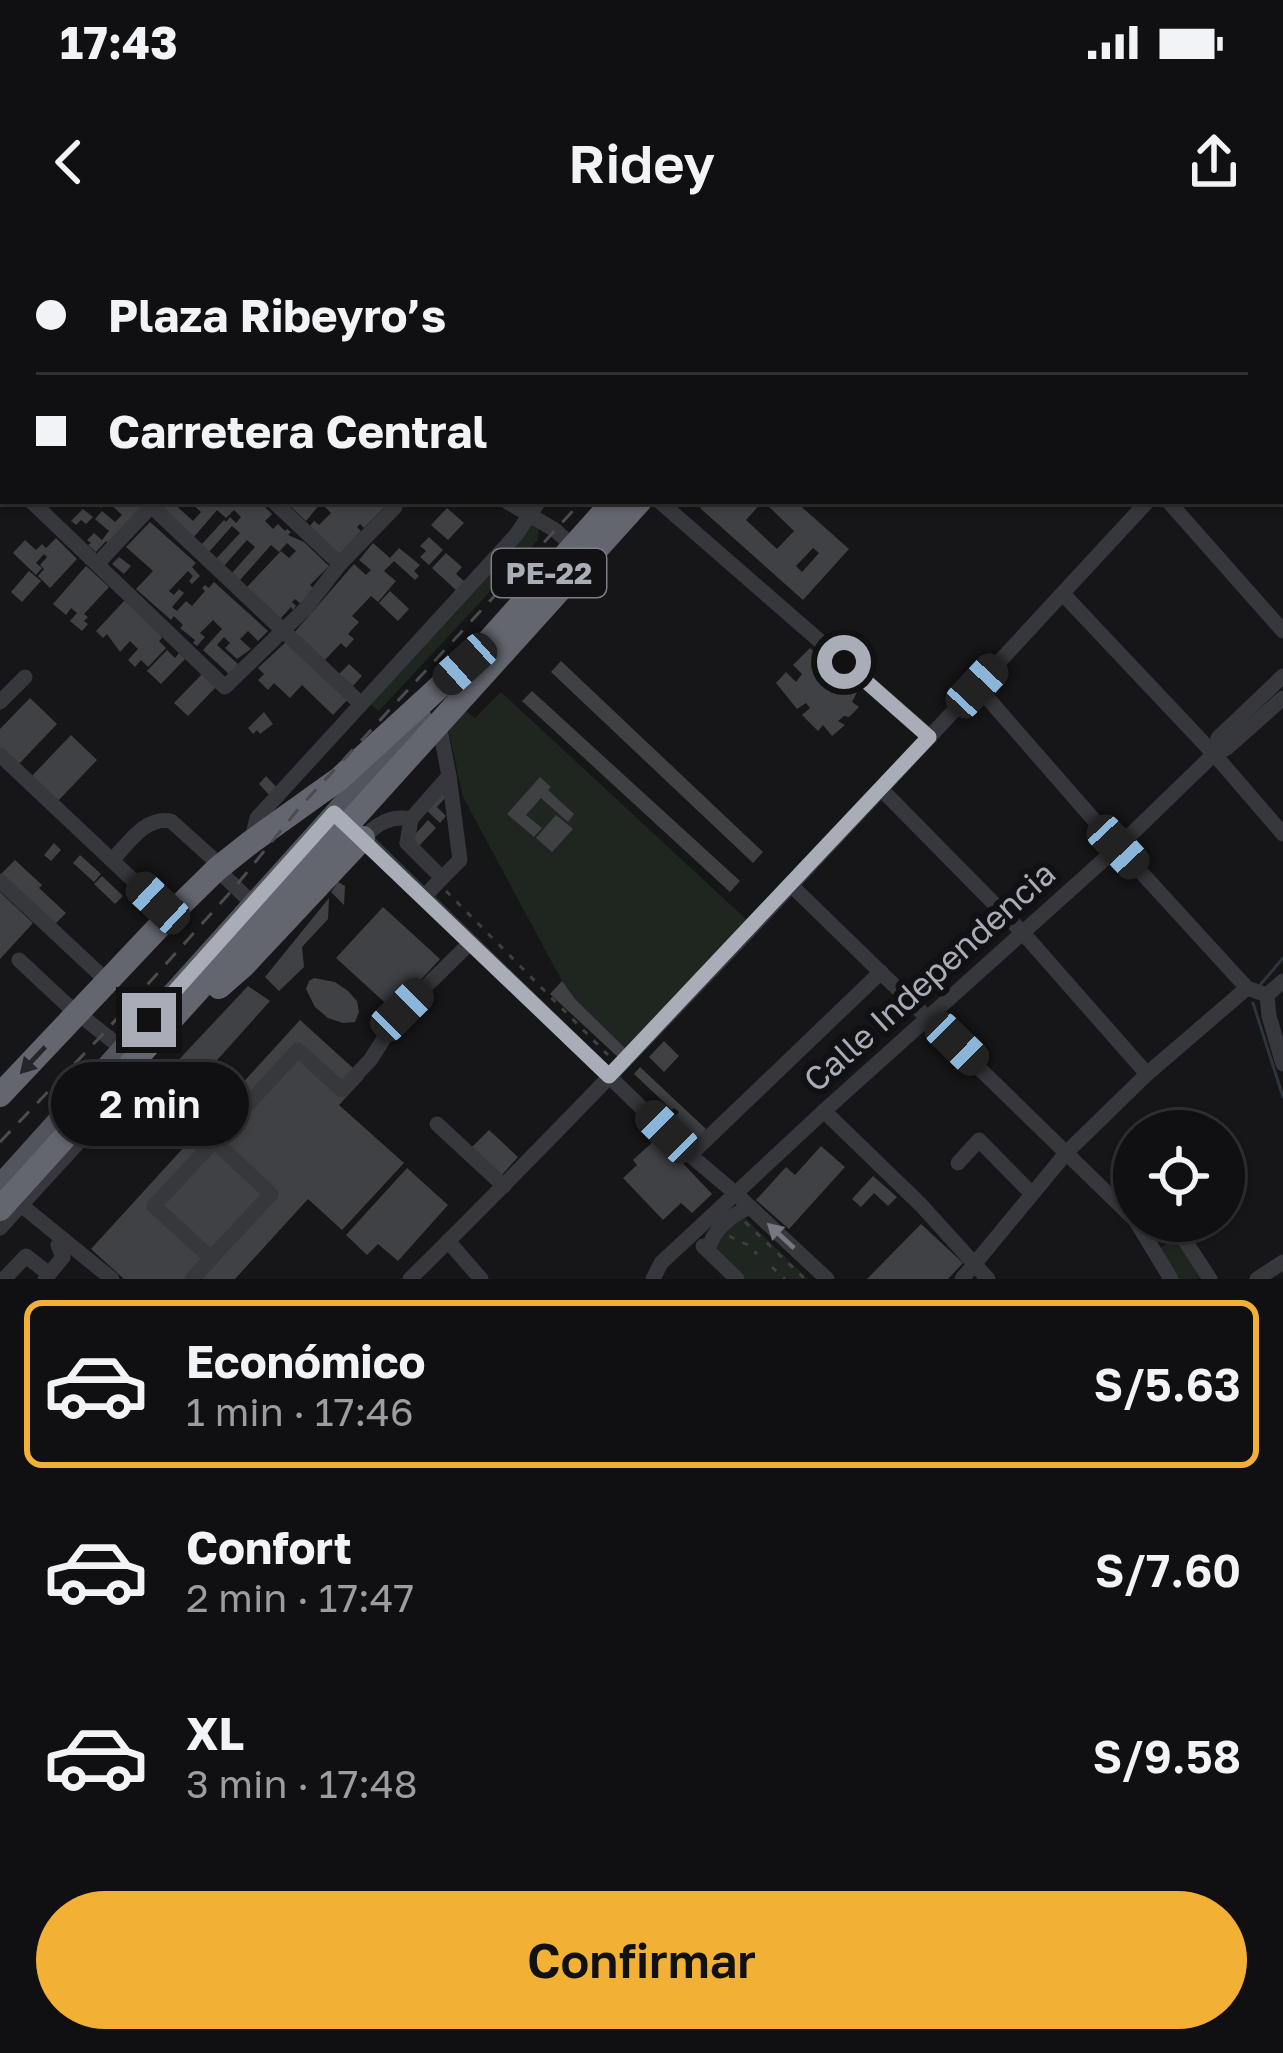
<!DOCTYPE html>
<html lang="es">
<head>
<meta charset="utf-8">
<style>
  body { margin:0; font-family:"Golos Text",sans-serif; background:#19191b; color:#f1f3f6; height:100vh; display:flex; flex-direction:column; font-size:45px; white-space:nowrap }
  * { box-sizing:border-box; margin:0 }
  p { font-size:39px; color:#9c9d9f }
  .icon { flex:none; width:66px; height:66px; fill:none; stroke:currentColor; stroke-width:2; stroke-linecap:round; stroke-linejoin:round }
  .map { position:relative; height:1039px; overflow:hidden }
  .drawer { display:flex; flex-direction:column; background:#101012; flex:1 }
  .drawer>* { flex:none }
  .top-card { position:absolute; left:0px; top:0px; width:1284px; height:264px; box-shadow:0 3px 9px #0004,0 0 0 3px #303032; display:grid; align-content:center; height:264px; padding:0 36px; background:#101012 }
  .controls { position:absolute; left:1113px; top:870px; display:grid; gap:24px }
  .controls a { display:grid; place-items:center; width:132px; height:132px; border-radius:50%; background:#101012; box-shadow:0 3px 9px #0004,0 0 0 3px #303032; font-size:60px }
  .end { position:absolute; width:54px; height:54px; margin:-27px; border:15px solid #a8adb8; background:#111; box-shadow:0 0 0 6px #111 }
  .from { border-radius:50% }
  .bubble { position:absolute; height:84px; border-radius:42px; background:#101012; box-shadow:0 3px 9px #0004,0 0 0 3px #303032; font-size:39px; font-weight:600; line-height:84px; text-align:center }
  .car { position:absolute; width:36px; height:72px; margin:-36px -18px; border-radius:15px; box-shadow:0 0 9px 3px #0007; background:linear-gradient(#222 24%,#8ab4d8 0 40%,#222 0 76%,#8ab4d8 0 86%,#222 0) }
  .top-card b { display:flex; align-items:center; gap:42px; height:114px; font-size:45px }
  .top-card b+b { border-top:3px solid #303032 }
  .top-card i { width:30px; height:30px; background:#f1f3f6 }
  ul { padding:21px 0 0; list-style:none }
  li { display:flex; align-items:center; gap:36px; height:168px; margin:0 24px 18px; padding:0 12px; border:6px solid transparent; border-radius:18px }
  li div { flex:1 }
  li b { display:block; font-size:45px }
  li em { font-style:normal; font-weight:600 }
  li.on { border-color:#f2b134 }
  li>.icon { width:108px; height:108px; stroke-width:1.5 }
  .primary-button { display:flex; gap:24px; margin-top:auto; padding:24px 36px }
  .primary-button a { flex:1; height:138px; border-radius:72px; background:#f2b134; color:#111; font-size:48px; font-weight:600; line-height:138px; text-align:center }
  .status { display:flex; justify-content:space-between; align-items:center; height:84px; padding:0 60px; background:#101012; direction:ltr }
  .status svg { height:33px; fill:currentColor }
  header { display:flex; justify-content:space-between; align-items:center; height:156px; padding:0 36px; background:#101012; font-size:54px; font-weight:600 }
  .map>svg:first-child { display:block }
  .green { fill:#1e261f }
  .water { fill:#2c353c }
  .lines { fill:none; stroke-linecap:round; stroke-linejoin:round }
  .stream { stroke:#2c353c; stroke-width:3 }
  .building { fill:#404145; fill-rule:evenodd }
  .path { stroke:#3d3f44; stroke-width:3; stroke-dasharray:6 9; stroke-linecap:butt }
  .minor { stroke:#37383d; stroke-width:15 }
  .major { stroke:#53555c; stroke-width:21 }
  .highway { stroke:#63666e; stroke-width:24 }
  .rail { stroke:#4a4c52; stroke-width:3; stroke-dasharray:15 12; stroke-linecap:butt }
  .oneway { fill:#26262a }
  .oneway2 { fill:#757881 }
  .route { stroke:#a8adb8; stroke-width:15 }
  .labels { text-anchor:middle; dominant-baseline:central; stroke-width:12; stroke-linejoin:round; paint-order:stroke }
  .shield { fill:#111113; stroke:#7b7e86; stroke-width:3 }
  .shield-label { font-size:30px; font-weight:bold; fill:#a8adb8 }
  .street-label { font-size:33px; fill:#a8adb8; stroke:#111113 }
</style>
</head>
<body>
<div class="status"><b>17:43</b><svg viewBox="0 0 49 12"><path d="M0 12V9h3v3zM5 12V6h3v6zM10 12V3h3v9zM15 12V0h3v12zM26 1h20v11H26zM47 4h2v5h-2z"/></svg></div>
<header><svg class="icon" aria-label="back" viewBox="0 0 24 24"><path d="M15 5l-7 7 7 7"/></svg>Ridey<svg class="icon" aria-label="share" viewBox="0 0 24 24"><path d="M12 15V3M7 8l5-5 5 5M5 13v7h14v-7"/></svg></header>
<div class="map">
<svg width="1283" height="1039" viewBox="0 0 1283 1039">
  <rect width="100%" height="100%" fill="#161618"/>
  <!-- green -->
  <g class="green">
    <path d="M 531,282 L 539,283 L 538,300 L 379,471 L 368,463 Z"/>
    <path d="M 501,452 L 749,682 L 690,740 L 690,745 L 628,811 L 575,759 L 562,741 L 463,557 L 448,488 L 465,470 L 475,478 Z"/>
    <path d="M 740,976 L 745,978 L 808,1039 L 744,1039 L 715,1011 L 714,1004 Z"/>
    <path d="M 1178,996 L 1204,1035 L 1198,1039 L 1175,1039 L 1156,1011 Z"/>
  </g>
  <!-- water -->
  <path class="water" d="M 0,0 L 116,0 L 113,3 L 3,3 L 3,98 L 0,99 Z"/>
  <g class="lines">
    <!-- stream -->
    <g class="stream">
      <path d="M 1261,744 L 1283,718"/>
      <path d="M 1253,763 L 1283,857"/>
    </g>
  </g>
  <!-- building -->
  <g class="building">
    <path d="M 94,261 L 138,261 L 139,263 L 147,261 L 108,303 L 106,301 L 96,312 L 88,305 L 91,303 L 87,300 L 94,293 L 102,300 L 109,291 L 95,279 L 102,271 L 115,282 L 122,275 L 107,261 L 101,268 Z"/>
    <path d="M 165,261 L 171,261 L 193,281 L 201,272 L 189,261 L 210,261 L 209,266 L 213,261 L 259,261 L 272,274 L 265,281 L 273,289 L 278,284 L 285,291 L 287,289 L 291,292 L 288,295 L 304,302 L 329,326 L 310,345 L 314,349 L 301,364 L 295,359 L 292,362 L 296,366 L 293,370 L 291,367 L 280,379 L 246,348 L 281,311 L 289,318 L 296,311 L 287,303 L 279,312 L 271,305 L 240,340 L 232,333 L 255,307 L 247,300 L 223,327 L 215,320 L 240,293 L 232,286 L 209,312 L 201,305 L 224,280 L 226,282 L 230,277 L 236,283 L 241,277 L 234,270 L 226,278 L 217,270 L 193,298 L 161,265 Z"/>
    <path d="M 285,261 L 317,261 L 320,264 L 306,281 Z"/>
    <path d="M 327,261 L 336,267 L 341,261 L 390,261 L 364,288 L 360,284 L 357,287 L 361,291 L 338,316 L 310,286 L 314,281 L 319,285 L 331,273 L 323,265 Z"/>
    <path d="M 707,261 L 795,261 L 849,309 L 803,360 L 700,268 ZM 763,261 L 794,291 L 777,309 L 746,280 ZM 813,308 L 819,313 L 802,332 L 796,326 Z"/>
    <path d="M 447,268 L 464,283 L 448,300 L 431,285 Z"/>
    <path d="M 83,269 L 93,277 L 86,284 L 81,280 L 76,285 L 71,281 Z"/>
    <path d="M 150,282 L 196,323 L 192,327 L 200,336 L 192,344 L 189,341 L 193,336 L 188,331 L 169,351 L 174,355 L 179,349 L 184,353 L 172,367 L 177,371 L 186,361 L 192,366 L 205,351 L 202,348 L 205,345 L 209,348 L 214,342 L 268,391 L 258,401 L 248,391 L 240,399 L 251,409 L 237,419 L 225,408 L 230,403 L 224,397 L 217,405 L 238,424 L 229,434 L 203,410 L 222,389 L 213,380 L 200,393 L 205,397 L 197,406 L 193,403 L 195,400 L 180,388 L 183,385 L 174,376 L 171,380 L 136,349 L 153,331 L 126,307 Z"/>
    <path d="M 429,297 L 443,310 L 429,325 L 420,317 L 426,311 L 420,306 Z"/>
    <path d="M 56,298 L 77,319 L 50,348 L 38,336 L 44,329 L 40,325 L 47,317 L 44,314 L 36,323 L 42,328 L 36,335 L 13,313 L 25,300 L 36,310 L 42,304 L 46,308 Z"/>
    <path d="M 373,303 L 390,318 L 399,308 L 420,325 L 414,331 L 419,336 L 415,340 L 394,321 L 384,331 L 396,341 L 378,362 L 371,356 L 352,376 L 359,382 L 348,394 L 354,399 L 346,408 L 341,403 L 324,421 L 293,394 L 354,324 L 366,335 L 371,330 L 359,320 Z"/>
    <path d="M 446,313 L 462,327 L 456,334 L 465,342 L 457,351 L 432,328 Z"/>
    <path d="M 119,317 L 131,326 L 124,334 L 112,324 Z"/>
    <path d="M 86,326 L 109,347 L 84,374 L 88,377 L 84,381 L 88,384 L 82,391 L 70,381 L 77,373 L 71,368 L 66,375 L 53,364 Z"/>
    <path d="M 29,331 L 41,341 L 22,362 L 11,352 Z"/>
    <path d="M 390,351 L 409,369 L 398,381 L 379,363 Z"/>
    <path d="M 125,360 L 160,394 L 162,398 L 159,401 L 166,408 L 148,427 L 141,420 L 135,427 L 128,420 L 138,409 L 130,401 L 120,412 L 107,394 L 103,398 L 96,391 Z"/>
    <path d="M 287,401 L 349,458 L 333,475 L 302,445 L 290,458 L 274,443 L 268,450 L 258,440 L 264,434 L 258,428 Z"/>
    <path d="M 810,408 L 857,452 L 852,462 L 859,467 L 849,477 L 844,476 L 838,481 L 845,485 L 832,496 L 823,485 L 818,491 L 802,475 L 810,468 L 806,463 L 797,469 L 776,443 L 786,432 L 796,442 L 802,434 L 793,425 Z"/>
    <path d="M 167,410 L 175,418 L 179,413 L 185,419 L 161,444 L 147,431 Z"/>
    <path d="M 561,421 L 763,612 L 753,623 L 551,432 Z"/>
    <path d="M 349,424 L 362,436 L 353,446 L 339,434 Z"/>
    <path d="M 203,433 L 217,446 L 188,476 L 174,463 Z"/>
    <path d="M 532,451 L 740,641 L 730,652 L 522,461 Z"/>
    <path d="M 30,458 L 57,484 L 16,527 L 0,511 L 0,489 Z"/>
    <path d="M 264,472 L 273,484 L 260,494 L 257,490 L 253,494 L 248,488 Z"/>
    <path d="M 71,495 L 97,520 L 56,563 L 30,538 Z"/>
    <path d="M 266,536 L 280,551 L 272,558 L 259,544 Z"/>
    <path d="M 540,537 L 551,547 L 548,550 L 574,574 L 568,582 L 541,558 L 526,575 L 542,588 L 534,597 L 507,574 Z"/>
    <path d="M 439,550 L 446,557 L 437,567 L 446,576 L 440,583 L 423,567 Z"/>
    <path d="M 556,575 L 573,589 L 552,612 L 536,598 Z"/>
    <path d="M 428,580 L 436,588 L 417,608 L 409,601 Z"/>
    <path d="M 54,603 L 61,610 L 51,621 L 44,615 Z"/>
    <path d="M 80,615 L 101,634 L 94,642 L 73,623 Z"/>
    <path d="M 15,620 L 42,645 L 39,648 L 66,673 L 54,685 L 0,635 Z"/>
    <path d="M 102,636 L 123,656 L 115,664 L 94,644 Z"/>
    <path d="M 338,642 L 345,646 L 344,665 L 331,652 Z"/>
    <path d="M 0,652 L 33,683 L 0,719 Z"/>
    <path d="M 329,658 L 328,679 L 302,707 L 304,727 L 279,751 L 265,737 Z"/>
    <path d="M 383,667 L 440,719 L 393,770 L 336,718 Z"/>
    <path d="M 314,738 L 335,742 L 348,751 L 357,761 L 359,772 L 355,782 L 343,783 L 328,778 L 315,767 L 306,749 L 309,741 Z"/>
    <path d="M 562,741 L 575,759 L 628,811 L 620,819 L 550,754 Z"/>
    <path d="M 248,746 L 270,761 L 193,847 L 172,827 Z"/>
    <path d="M 300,780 L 364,838 L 339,865 L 404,923 L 342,990 L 308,959 L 235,1039 L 124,1039 L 91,1009 Z"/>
    <path d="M 664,801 L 679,816 L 664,832 L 649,817 Z"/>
    <path d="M 155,822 L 185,848 L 169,865 L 140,839 Z"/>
    <path d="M 640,827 L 706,889 L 696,900 L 674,878 L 679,872 L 674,868 L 672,870 L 634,834 Z"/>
    <path d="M 489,890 L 518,917 L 500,937 L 470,909 Z"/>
    <path d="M 658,897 L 712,954 L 692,973 L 681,963 L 663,980 L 623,938 L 637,925 L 633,920 Z"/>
    <path d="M 821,906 L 845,927 L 789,989 L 756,960 L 786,927 L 795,935 Z"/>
    <path d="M 407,928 L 448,965 L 398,1021 L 378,1004 L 367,1015 L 346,995 Z"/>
    <path d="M 873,936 L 897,957 L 888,966 L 874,953 L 861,967 L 852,959 Z"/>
    <path d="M 921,984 L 963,1023 L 948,1039 L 867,1039 Z"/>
  </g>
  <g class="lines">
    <!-- path -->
    <g class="path">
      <path d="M 446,651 L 608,815"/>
      <path d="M 745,982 L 805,1039"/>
      <path d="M 729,996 L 748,1005 L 757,1014"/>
      <path d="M 772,1027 L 785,1039"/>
    </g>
    <!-- minor -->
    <g class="minor">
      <path d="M 224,0 L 227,3"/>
      <path d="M 1091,0 L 1095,3"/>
      <path d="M 781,3 L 784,0"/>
      <path d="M 1224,3 L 1227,0"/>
      <path d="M 1281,64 L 1283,66"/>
      <path d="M 1281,178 L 1283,180"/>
      <path d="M 31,261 L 225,447 L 306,368 L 340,324 L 395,267"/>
      <path d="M 273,261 L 340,324"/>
      <path d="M 506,261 L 555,290 L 577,310"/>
      <path d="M 659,261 L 930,497"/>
      <path d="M 1168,261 L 1283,391"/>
      <path d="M 151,266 L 360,463"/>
      <path d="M 98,323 L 156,261"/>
      <path d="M 1063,354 L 1214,514 L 1283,594"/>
      <path d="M 977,446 L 1108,596 L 1247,748 L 1267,755"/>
      <path d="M 0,462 L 25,437"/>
      <path d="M 1214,514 L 1218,498 L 1283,436"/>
      <path d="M 0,515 L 170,675"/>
      <path d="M 881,549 L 1023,693 L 1147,834"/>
      <path d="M 360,594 L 690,915 L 735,953 L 827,1039"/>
      <path d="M 363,598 C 377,584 390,575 411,579"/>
      <path d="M 252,599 L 257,578 L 516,295 L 539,261"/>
      <path d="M 407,603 L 411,579 L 449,536 L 439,484"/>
      <path d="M 407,603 L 442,638 L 424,657"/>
      <path d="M 112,620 C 129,603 145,576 171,581 L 221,626"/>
      <path d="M 217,629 L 253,664"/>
      <path d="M 442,638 L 460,620 L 449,536"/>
      <path d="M 0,641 L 107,741"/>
      <path d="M 792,646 L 1134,979"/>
      <path d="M 19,720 L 66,764 L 123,809"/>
      <path d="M 1267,755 L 1269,776 L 1283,824"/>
      <path d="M 1267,755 L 1283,741"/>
      <path d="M 824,871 L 921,965 L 988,1039"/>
      <path d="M 437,884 L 504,946"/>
      <path d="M 690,915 L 881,732"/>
      <path d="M 958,923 L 979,900 L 1032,954"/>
      <path d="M 21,965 L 112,1039"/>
      <path d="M 1136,981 L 1171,1039"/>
      <path d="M 1159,981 L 1174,984 L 1210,1039"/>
      <path d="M 0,988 L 78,903 L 83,893 L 84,879"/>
      <path d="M 448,1001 L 481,1039"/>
      <path d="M 703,1006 L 737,1039"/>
      <path d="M 708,1011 C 712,990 731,975 750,967"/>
      <path d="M 211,1018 L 154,966 L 298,810 L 342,850 L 371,819 L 402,770 L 471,702"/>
      <path d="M 4,1039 L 26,1016 L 49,1034"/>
      <path d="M 45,1039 L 63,1017 L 58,1005 L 63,999"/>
      <path d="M 192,1039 L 271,954 L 214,901"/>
      <path d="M 410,1039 C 664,788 905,523 1148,261"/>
      <path d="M 653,1039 L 661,1023 L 824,871 L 1118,607 L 1214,514 L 1227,508 L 1283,458"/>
      <path d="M 962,1039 L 1067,912 L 1147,834 L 1247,748"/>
      <path d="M 1257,1039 L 1283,1022"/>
    </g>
    <!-- major -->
    <path class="major" d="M 0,945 L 421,477"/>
    <!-- highway -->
    <g class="highway">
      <path d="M 849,3 L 852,0"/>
      <path d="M 873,3 L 876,0"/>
      <path d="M 219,747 L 243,726 L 363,598"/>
      <path d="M 0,855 L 170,675 L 217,629 L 251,602 L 339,539 L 484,406 L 614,261"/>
      <path d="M 0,969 L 640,261"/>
    </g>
    <!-- rail -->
    <g class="rail">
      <path d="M 821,3 L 824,0"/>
      <path d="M 0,902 L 104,793 L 235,647 L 300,567 L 582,261"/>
    </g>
  </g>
  <!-- one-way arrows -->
  <defs><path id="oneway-solid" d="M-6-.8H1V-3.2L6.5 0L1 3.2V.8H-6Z" transform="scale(3)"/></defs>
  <use class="oneway" href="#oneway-solid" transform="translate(33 820) rotate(133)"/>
  <use class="oneway2" href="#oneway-solid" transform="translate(781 996) rotate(-137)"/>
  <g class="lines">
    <!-- route -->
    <path class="route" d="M 149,780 L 334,573 L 609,836 L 929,497 L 844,422"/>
  </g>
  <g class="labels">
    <!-- shield labels -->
    <rect class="shield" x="492" y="309" width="114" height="48" rx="9"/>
    <g class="shield-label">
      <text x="549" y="333">PE-22</text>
    </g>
    <!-- street labels -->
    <g class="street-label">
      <text transform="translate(929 736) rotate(-42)">Calle Independencia</text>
    </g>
  </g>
</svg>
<div class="controls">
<a><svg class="icon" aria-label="locate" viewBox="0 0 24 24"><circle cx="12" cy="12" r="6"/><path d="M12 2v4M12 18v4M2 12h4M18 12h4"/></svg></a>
</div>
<i class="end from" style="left:844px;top:422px"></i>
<i class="end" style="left:149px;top:780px"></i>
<div class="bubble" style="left:51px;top:822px;width:198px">2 min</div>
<i class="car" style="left:465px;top:424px;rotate:228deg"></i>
<i class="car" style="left:977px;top:446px;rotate:43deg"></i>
<i class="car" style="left:1118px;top:607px;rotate:137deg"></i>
<i class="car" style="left:158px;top:663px;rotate:313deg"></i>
<i class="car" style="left:402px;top:770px;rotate:45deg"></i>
<i class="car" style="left:957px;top:804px;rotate:134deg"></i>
<i class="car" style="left:667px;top:892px;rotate:315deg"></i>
<div class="top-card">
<b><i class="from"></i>Plaza Ribeyro’s</b>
<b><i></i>Carretera Central</b>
</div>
</div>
<section class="drawer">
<ul>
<li class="on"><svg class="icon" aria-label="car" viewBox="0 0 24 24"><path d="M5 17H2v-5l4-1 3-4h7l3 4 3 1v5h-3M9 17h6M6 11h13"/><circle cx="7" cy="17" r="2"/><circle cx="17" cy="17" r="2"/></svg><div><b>Económico</b><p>1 min · 17:46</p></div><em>S/5.63</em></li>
<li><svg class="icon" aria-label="car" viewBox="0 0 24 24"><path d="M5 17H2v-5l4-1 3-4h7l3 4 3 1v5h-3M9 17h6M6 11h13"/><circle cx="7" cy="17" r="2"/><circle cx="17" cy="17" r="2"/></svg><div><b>Confort</b><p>2 min · 17:47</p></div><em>S/7.60</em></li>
<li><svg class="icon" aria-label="car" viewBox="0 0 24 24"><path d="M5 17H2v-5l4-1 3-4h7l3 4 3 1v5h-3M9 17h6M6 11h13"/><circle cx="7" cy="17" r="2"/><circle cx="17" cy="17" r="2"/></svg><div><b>XL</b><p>3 min · 17:48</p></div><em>S/9.58</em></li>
</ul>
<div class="primary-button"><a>Confirmar</a></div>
</section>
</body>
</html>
